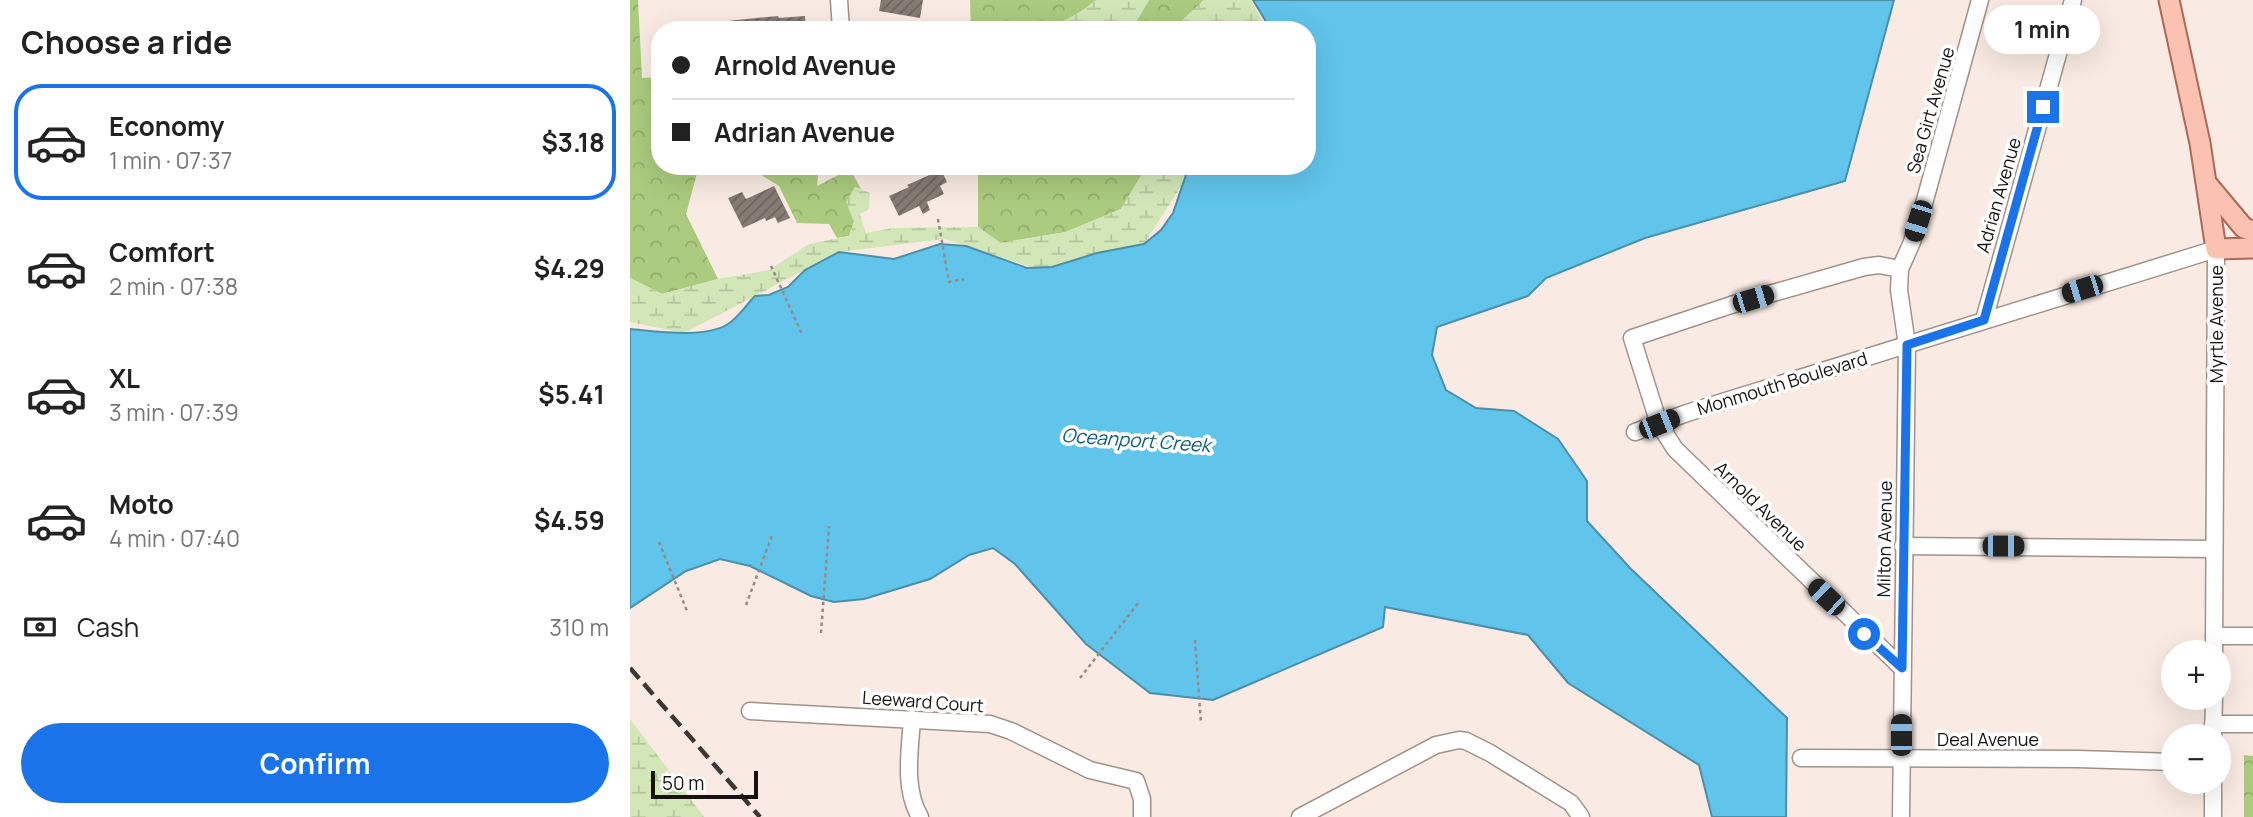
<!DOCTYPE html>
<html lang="en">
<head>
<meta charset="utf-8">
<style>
  body { margin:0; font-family:Manrope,sans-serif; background:#f6f6f6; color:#222; height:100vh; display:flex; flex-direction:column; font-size:26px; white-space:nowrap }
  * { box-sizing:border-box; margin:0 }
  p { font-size:23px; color:#767676 }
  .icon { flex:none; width:38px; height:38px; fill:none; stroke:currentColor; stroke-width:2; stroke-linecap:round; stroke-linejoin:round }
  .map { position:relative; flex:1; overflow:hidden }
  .details { display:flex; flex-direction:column; background:#fff; width:630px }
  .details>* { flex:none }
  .banner { position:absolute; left:21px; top:21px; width:665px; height:154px; border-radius:28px; box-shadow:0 7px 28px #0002; display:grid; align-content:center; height:154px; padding:0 21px; background:#fff }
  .controls { position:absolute; left:1531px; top:640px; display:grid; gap:14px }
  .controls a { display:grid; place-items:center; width:70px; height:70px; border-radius:50%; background:#fff; box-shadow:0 7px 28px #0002; font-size:35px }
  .scale { position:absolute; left:21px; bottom:18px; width:107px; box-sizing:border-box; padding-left:7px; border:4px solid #171210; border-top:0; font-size:19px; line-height:24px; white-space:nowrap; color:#171210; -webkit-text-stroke:5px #fff; paint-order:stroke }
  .end { position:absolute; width:32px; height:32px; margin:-16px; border:9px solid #1a73e8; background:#fff; box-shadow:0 0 0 4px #fff }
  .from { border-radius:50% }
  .bubble { position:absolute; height:49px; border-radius:24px; background:#fff; box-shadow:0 7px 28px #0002; font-size:23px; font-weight:700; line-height:49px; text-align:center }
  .car { position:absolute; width:21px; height:42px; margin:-21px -10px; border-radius:9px; box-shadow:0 0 5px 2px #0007; background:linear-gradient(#222 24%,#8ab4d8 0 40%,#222 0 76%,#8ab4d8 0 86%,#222 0) }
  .banner b { display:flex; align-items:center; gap:24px; height:66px; font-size:26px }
  .banner b+b { border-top:2px solid #e0e0e0 }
  .banner i { width:18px; height:18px; background:#222 }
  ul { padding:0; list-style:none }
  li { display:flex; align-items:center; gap:21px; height:116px; margin:0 14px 10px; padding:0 7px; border:4px solid transparent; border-radius:28px }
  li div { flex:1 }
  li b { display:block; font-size:26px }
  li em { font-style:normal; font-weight:700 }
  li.on { border-color:#1a73e8 }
  li>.icon { width:63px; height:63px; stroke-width:1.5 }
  h2 { padding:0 21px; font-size:32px; line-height:84px }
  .pay { display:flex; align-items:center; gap:18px; height:77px; padding:0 21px; font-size:26px }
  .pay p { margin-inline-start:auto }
  .button { display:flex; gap:14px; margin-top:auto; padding:14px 21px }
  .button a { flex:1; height:80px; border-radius:42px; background:#1a73e8; color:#fff; font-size:28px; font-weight:700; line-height:80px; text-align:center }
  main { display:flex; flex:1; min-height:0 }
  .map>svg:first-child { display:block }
  .forest { fill:url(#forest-crowns) }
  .wetland { fill:url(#wetland-marsh) }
  .water { fill:#61c4eb; stroke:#4b8fa9; stroke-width:2 }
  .building { fill:url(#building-hatch) }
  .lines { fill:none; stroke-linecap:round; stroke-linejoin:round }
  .minor-casing { stroke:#9f928b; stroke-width:19 }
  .major-casing { stroke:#a96a57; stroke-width:23 }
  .path { stroke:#958b85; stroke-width:2.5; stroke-dasharray:3.5 3.5; stroke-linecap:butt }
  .minor { stroke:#fff; stroke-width:16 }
  .major { stroke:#fbc2b1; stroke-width:19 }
  .rail { stroke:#3d3633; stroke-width:4.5; stroke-dasharray:14 7; stroke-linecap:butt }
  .route { stroke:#1a73e8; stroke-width:9 }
  .labels { text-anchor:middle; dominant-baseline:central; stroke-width:7; stroke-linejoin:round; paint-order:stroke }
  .street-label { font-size:18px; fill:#171210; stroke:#fff }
  .water-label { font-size:19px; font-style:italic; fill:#0c5e79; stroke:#fff }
</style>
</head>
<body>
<main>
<section class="details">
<h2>Choose a ride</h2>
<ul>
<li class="on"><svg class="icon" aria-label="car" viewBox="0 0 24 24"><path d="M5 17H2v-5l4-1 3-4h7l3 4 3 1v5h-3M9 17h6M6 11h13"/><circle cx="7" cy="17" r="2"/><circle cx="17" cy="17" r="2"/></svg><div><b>Economy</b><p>1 min · 07:37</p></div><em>$3.18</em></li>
<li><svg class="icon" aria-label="car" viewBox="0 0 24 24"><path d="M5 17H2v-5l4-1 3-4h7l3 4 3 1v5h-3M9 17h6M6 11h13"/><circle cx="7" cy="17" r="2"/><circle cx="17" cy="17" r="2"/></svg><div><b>Comfort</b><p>2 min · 07:38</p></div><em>$4.29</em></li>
<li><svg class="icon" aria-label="car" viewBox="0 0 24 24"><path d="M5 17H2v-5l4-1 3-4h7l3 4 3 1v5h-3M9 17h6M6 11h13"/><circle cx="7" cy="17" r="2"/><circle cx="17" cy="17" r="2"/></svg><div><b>XL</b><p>3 min · 07:39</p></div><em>$5.41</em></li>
<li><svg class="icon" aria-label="car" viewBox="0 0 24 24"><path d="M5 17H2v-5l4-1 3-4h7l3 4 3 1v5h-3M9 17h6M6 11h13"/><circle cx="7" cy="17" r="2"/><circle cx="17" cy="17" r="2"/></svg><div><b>Moto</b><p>4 min · 07:40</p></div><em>$4.59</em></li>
</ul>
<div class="pay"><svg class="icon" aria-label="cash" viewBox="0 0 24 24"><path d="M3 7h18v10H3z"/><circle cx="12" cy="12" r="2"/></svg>Cash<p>310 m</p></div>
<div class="button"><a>Confirm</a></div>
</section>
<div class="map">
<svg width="1623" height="817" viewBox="0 0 1623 817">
  <defs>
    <pattern id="forest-crowns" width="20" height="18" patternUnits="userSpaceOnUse" patternTransform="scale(1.75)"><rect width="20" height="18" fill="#abcb7e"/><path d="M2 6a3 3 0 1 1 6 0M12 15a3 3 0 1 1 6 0" fill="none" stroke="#92ad6c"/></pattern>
    <pattern id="wetland-marsh" width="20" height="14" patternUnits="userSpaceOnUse" patternTransform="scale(1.75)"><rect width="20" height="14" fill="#d2e6b8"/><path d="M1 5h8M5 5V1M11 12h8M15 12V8" fill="none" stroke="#b4c49d"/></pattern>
    <pattern id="building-hatch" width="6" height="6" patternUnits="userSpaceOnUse" patternTransform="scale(1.75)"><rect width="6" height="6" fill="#877c74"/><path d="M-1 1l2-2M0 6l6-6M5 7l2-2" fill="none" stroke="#6d645e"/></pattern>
  </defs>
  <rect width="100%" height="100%" fill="#f9ebe3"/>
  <!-- forest -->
  <g class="forest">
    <path d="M 0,0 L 8,0 L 12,78 L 30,77 L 30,166 L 69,166 L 56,214 L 88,279 L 32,294 L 0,278 Z"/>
    <path d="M 340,0 L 466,0 C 425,36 392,30 341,30 Z"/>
    <path d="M 519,0 L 574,0 L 542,30 L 501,30 Z"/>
    <path d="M 117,166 L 189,166 L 187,186 L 220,169 L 231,189 L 225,187 L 224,222 L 219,236 L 207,238 L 199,224 L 167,223 L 149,186 Z"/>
    <path d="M 348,166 L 517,166 L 491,209 L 436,232 L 370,243 L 348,227 Z"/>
    <path d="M 1614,755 L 1623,756 L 1623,817 L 1614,817 Z"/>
  </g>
  <!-- wetland -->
  <g class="wetland">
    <path d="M 466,0 L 519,0 L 501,30 L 410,30 C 431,24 449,14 466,0 Z"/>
    <path d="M 574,0 L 621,0 L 637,30 L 542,30 Z"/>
    <path d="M 517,166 L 564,166 L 514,244 L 413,271 L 314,239 L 209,252 L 54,333 L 0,322 L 0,278 L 32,294 L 88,279 L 139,270 L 179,244 L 219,236 L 224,222 L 216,202 L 225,187 L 240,193 L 239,209 L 230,214 L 236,233 L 263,228 L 348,227 L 371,243 L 436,232 L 491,209 Z"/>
    <path d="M 0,719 L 74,817 L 0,817 Z"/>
  </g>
  <!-- water -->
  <path class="water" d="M 623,0 L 1264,0 L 1215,181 L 1015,238 L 916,278 L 898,296 L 807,327 L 802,355 L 816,390 L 846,408 L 884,411 L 928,439 L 957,481 L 957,521 L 1000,568 L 1157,718 L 1156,817 L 1082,817 L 1069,765 L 938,683 L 898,635 L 755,607 L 753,627 L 583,700 L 520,693 L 456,644 L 385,564 L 363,548 L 339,555 L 300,579 L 234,599 L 204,602 L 181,596 L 120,566 L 90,559 L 56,571 L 0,608 L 0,329 C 25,331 75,339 98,324 C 108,318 116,305 125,296 L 139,295 L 158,287 L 175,270 L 209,252 L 264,259 L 310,244 L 336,246 L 397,268 L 422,267 L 467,253 L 514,244 L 531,230 L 543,213 L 559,166 L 677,166 L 677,30 L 641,30 Z"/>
  <!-- building -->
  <g class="building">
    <path d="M 251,0 L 293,0 L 290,18 L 249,11 Z"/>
    <path d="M 148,16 L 149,18 L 175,16 L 176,30 L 97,30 L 97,21 Z"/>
    <path d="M 311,170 L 317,182 L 310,186 L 314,194 L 297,202 L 300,210 L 293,214 L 289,206 L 269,216 L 259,196 L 279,187 L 277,185 Z"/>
    <path d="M 144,186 L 160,218 L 148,223 L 145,217 L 136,221 L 135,218 L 113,228 L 98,198 L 112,192 L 116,199 Z"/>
  </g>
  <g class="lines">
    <defs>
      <g id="minor">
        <path d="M 209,0 L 211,30"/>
        <path d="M 1270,269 L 1249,265 L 1234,267 L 1101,305 L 1002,338 L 1029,424 L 1045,449 L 1272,668"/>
        <path d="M 1354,320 L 1443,0"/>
        <path d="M 1005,432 L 1057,413 L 1586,249 L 1584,653"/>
        <path d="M 1273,546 L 1584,549"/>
        <path d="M 1584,636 L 1623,636"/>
        <path d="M 120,711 L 360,724 L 381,731 L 460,770 L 506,781 L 512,799 L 512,817"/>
        <path d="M 282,719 C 280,751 273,788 290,817"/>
        <path d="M 1583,724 L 1623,724"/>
        <path d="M 1583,737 L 1584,698"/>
        <path d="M 1171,758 L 1448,759 L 1544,762"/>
        <path d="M 670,817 L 806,745 L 829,740 L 836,741 L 860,753 L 941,803 L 951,817"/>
        <path d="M 1271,817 L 1277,345 L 1269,290 L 1270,269 L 1282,242 L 1295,200 L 1350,0"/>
        <path d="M 1583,817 L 1583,782"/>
      </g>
      <g id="major">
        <path d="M 1539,0 L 1570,143 L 1586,249 L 1623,248"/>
        <path d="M 1578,185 L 1614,228 L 1623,231"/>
      </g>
    </defs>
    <!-- minor casing -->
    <use href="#minor" class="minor-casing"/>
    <!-- major casing -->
    <use href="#major" class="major-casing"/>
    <!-- path -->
    <g class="path">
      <path d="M 308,219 L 319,282 L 334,279"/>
      <path d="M 141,266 L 172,334"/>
      <path d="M 29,542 L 57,611"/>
      <path d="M 116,605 L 143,533"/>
      <path d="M 191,633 L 199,526"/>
      <path d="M 565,640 L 571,724"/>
      <path d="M 450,678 L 509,602"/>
    </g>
    <!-- minor -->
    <use href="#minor" class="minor"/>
    <!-- major -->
    <use href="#major" class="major"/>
    <!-- rail -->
    <path class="rail" d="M 0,668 L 130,817"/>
  </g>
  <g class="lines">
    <!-- route -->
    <path class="route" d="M 1234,634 L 1272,668 L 1277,345 L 1354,320 L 1413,107"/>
  </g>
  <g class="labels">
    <!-- street labels -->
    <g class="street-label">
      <text transform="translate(1300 110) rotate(-74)">Sea Girt Avenue</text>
      <text transform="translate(1368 195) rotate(-74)">Adrian Avenue</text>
      <text transform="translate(1586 324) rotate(-90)">Myrtle Avenue</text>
      <text transform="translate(1152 383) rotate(-17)">Monmouth Boulevard</text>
      <text transform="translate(1131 506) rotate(44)">Arnold Avenue</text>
      <text transform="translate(1254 539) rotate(-89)">Milton Avenue</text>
      <text transform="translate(293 701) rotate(4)">Leeward Court</text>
      <text x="1358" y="739">Deal Avenue</text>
    </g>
    <!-- water labels -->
    <g class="water-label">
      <text transform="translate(506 440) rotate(4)">Oceanport Creek</text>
    </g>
  </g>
</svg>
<div class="controls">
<a>+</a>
<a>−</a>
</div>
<div class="scale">50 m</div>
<i class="end from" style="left:1234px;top:634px"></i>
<i class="end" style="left:1413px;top:107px"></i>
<div class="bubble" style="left:1354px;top:5px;width:116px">1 min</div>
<i class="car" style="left:1288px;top:221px;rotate:197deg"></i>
<i class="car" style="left:1452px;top:289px;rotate:253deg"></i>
<i class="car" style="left:1123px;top:299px;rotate:73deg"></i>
<i class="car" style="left:1029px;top:424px;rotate:68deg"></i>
<i class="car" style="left:1373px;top:546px;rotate:90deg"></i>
<i class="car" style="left:1196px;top:597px;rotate:314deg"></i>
<i class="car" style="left:1271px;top:735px;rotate:0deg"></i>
<div class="banner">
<b><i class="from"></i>Arnold Avenue</b>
<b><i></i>Adrian Avenue</b>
</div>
</div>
</main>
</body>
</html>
